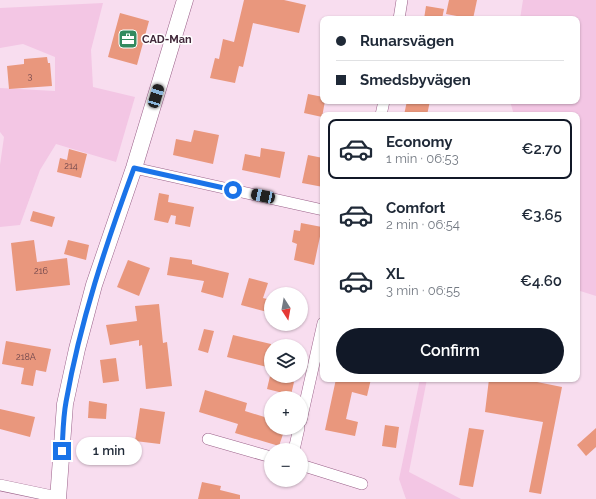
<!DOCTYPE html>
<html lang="en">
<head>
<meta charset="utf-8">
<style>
  body { margin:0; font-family:Raleway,sans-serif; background:#f2f2f3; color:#1f2937; height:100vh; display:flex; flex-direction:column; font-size:15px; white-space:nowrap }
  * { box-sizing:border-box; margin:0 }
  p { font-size:13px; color:#747a83 }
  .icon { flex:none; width:22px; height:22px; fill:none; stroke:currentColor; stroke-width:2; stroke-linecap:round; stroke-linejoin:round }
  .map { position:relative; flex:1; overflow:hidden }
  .panel { position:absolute; left:320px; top:112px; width:260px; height:270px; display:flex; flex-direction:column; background:#fff; border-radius:8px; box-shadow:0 1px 3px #0004 }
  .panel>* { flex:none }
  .top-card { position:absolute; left:320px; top:16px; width:260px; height:88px; border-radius:8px; box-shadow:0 1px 3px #0004; display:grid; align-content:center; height:88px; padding:0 16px; background:#fff }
  .needle { width:26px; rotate:169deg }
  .buttons { position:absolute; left:264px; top:287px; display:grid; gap:8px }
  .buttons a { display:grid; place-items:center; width:44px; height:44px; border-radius:50%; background:#fff; box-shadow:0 1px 3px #0004; font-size:20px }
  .end { position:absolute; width:18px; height:18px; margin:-9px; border:5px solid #1a73e8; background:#fff; box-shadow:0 0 0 2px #fff }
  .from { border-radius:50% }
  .bubble { position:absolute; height:28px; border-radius:14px; background:#fff; box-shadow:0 1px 3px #0004; font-size:13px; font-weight:600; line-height:28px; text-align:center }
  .car { position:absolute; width:12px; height:24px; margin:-12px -6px; border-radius:5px; box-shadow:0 0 3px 1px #0007; background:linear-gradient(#222 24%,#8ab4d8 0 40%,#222 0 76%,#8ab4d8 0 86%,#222 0) }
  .top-card b { display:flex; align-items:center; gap:14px; height:38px; font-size:15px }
  .top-card b+b { border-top:1px solid #e0e1e3 }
  .top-card i { width:10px; height:10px; background:#1f2937 }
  ul { padding:7px 0 0; list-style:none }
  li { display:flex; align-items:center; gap:12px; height:60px; margin:0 8px 6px; padding:0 8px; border:2px solid transparent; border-radius:8px }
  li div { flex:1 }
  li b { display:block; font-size:15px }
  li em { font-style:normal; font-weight:600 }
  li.active { border-color:#111827 }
  li>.icon { width:36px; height:36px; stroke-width:1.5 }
  .button { display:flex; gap:8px; margin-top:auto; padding:8px 16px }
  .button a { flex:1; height:46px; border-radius:24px; background:#111827; color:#fff; font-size:16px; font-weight:600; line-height:46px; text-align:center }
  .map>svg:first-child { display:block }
  .green { fill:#f3c6e4 }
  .building { fill:#e9977d }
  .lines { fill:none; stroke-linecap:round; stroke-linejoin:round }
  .minor-casing { stroke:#9a6189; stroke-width:12 }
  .secondary-casing { stroke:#9a6189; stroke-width:17 }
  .minor { stroke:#fff; stroke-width:11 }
  .secondary { stroke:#fff; stroke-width:16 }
  .route { stroke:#1a73e8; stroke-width:5 }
  .labels { text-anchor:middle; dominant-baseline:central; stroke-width:3; stroke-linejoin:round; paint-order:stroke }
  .number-label { font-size:9px; fill:#6b444b }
  .poi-label { font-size:11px; font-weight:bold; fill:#41283a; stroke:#fff; text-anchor:start }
</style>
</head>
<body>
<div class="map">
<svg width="596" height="499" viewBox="0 0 596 499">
  <rect width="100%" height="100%" fill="#f8ddef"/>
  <!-- green -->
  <g class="green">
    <path d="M 523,0 L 596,0 L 596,296 L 577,290 L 577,115 L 514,115 L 510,101 L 577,101 L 577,19 L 520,19 Z"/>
    <path d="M 103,3 L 91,50 L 93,87 L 135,97 L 116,162 L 56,144 L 40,170 L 20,225 L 0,227 L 0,165 L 4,137 L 0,132 L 0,88 L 55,91 L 55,57 L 23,44 L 0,48 L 0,8 Z"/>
    <path d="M 420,379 L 427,379 L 409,472 L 461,499 L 406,499 L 399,479 Z"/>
  </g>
  <!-- building -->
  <g class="building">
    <path d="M 244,0 L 284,0 L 306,5 L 299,33 L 253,23 L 243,67 L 239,66 L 235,83 L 210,78 L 215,58 L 219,59 L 223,39 L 234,42 Z"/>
    <path d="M 449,0 L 477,0 L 473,19 L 446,14 Z"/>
    <path d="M 426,6 L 444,9 L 442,19 L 424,19 Z"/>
    <path d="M 120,13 L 149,21 L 137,65 L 108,57 Z"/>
    <path d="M 47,57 L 48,63 L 50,63 L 52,86 L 9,89 L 7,66 L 24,64 L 24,59 Z"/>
    <path d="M 308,94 L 323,97 L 323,101 L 325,101 L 322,117 L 304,113 Z"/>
    <path d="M 407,101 L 430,101 L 427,115 L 404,115 Z"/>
    <path d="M 194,130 L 219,135 L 213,164 L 173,155 L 176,139 L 191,142 Z"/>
    <path d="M 261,148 L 285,152 L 280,178 L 242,170 L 245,154 L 260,157 Z"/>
    <path d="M 69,149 L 87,154 L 81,178 L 57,172 L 60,158 L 67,160 Z"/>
    <path d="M 308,155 L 323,158 L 323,187 L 302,183 Z"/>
    <path d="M 159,193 L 169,195 L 168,202 L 194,207 L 190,227 L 175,224 L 176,216 L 171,215 L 168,223 L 154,220 Z"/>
    <path d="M 33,211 L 55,217 L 52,227 L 30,221 Z"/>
    <path d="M 301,223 L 322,227 L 314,265 L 294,260 L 297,244 L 292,242 L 294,230 L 300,231 Z"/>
    <path d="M 34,240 L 37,262 L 67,258 L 70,285 L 16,291 L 11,243 Z"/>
    <path d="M 68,240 L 89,245 L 86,260 L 64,254 Z"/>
    <path d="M 170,257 L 192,260 L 192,264 L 229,273 L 223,298 L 201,292 L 204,281 L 167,275 Z"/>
    <path d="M 128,260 L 150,268 L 139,296 L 117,287 Z"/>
    <path d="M 249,278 L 268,283 L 263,298 L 271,300 L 271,313 L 241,305 Z"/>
    <path d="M 159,304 L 163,343 L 167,342 L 172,386 L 146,389 L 142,345 L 139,346 L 139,340 L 110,345 L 106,325 L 137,321 L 135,306 Z"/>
    <path d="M 204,329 L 214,331 L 208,353 L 198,350 Z"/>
    <path d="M 233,335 L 271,344 L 271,368 L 227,357 Z"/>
    <path d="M 6,341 L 51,349 L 46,372 L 36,370 L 33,386 L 21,384 L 24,368 L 2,364 Z"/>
    <path d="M 116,358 L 119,381 L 103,383 L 100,360 Z"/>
    <path d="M 270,376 L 294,382 L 291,395 L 267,389 Z"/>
    <path d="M 336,379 L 371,379 L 367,396 L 352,392 L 346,419 L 358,422 L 355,436 L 325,430 Z"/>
    <path d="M 489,379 L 522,379 L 562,387 L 541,494 L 529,492 L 543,422 L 485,412 Z"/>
    <path d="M 205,390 L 247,403 L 245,411 L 271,419 L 271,428 L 285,428 L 279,446 L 235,433 L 238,424 L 199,412 Z"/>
    <path d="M 89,401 L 107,404 L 106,419 L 88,418 Z"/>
    <path d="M 140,408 L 165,412 L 160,444 L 135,441 Z"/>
    <path d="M 0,409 L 35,417 L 30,437 L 0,429 Z"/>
    <path d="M 385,425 L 399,427 L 396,448 L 382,446 Z"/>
    <path d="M 469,428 L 484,430 L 473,487 L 459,485 Z"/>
    <path d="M 596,428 L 596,447 L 586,456 L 577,445 Z"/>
    <path d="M 101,444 L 122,446 L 120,458 L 100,456 Z"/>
    <path d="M 202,482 L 221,486 L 220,490 L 240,495 L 240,499 L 198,499 Z"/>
  </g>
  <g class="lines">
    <defs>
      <g id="minor">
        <path d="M 399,19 L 402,0"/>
        <path d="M 381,115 L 384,101"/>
        <path d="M 134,168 L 323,210"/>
        <path d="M 301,421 L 323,323"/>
        <path d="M 208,439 L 271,457"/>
        <path d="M 294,450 L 299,428"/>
        <path d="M 301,465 L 362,484"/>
        <path d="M 0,485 L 57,497"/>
      </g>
      <path id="secondary" d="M 58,499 L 65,404 L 77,349 L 94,285 L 134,168 L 185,0"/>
    </defs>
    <!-- minor casing -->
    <use href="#minor" class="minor-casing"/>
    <!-- secondary casing -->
    <use href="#secondary" class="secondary-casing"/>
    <!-- minor -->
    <use href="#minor" class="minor"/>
    <!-- secondary -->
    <use href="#secondary" class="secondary"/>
  </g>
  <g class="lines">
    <!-- route -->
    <path class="route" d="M 62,451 C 63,435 63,418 66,402 C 80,322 106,244 134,168 L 233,190"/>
  </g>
  <!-- icons -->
  <defs>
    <symbol id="office-square" viewBox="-11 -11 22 22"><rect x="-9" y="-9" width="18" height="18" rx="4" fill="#328a5f" stroke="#fff"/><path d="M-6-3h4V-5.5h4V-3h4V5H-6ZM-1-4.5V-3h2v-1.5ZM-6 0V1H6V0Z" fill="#fff"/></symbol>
  </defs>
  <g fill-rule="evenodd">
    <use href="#office-square" x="117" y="28" width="22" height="22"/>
  </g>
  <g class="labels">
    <!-- number labels -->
    <g class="number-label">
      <text x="30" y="76">3</text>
      <text x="71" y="166">214</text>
      <text x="41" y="271">216</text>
      <text x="26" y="357">218A</text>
    </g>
    <!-- poi labels -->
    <g class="poi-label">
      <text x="142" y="39">CAD-Man</text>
    </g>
  </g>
</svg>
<div class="buttons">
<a><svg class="needle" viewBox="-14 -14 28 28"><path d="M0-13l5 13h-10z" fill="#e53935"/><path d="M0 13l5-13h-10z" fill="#747a83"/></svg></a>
<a><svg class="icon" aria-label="layers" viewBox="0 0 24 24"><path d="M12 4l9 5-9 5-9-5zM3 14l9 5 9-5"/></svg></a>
<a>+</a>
<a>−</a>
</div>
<i class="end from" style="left:233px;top:190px"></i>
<i class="end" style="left:62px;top:451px"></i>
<div class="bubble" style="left:76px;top:437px;width:66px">1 min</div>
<i class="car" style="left:156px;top:96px;rotate:17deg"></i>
<i class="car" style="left:263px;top:196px;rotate:282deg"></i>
<div class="top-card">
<b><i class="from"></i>Runarsvägen</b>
<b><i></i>Smedsbyvägen</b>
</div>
<section class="panel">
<ul>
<li class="active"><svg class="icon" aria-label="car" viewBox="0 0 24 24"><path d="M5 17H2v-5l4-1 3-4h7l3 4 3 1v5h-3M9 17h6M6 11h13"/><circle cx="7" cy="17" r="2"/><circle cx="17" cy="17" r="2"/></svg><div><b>Economy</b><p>1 min · 06:53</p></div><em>€2.70</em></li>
<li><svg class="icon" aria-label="car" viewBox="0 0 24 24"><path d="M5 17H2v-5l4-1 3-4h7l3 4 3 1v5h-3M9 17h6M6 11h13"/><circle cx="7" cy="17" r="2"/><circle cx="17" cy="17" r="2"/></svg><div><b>Comfort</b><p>2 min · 06:54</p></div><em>€3.65</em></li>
<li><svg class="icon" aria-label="car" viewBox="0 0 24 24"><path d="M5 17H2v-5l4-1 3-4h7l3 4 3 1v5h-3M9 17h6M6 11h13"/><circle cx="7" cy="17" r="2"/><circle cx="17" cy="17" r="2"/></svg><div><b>XL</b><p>3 min · 06:55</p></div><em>€4.60</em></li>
</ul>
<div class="button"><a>Confirm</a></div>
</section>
</div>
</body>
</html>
